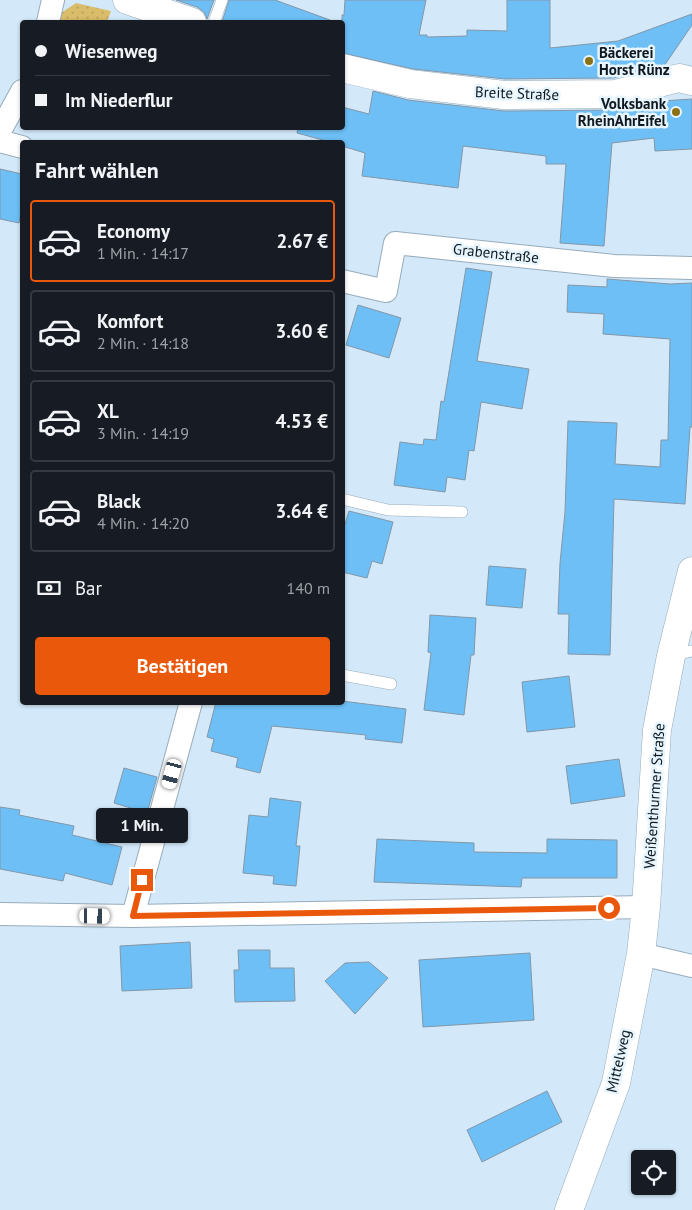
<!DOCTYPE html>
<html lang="de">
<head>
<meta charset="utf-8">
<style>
  body { margin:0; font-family:"PT Sans",sans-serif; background:#242831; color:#f1f3f6; height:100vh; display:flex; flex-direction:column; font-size:19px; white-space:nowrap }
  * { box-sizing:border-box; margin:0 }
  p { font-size:16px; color:#9ea1a6 }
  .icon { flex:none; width:28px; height:28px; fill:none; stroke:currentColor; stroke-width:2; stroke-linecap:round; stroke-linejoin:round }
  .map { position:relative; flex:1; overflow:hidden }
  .panel { position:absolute; left:20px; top:140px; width:325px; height:565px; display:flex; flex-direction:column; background:#171b24; border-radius:5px; box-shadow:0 1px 4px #0004 }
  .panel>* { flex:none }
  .guide { position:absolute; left:20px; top:20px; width:325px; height:110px; border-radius:5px; box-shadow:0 1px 4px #0004; display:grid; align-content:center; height:110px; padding:0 15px; background:#171b24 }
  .fabs { position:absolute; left:631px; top:1150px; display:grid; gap:10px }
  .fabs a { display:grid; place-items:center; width:45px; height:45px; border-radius:5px; background:#171b24; box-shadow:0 1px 4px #0004; font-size:25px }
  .end { position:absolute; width:22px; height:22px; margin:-11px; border:6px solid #ea580c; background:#fff; box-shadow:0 0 0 2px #fff }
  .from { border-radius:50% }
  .bubble { position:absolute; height:35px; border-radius:5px; background:#171b24; box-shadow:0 1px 4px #0004; font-size:16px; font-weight:800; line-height:35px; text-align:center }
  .car { position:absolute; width:15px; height:30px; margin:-15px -8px; border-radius:6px; box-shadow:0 0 4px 1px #0007; background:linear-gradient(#fff 24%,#345 0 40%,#fff 0 76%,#345 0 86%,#fff 0) }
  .guide b { display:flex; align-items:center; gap:18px; height:48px; font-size:19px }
  .guide b+b { border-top:1px solid #363941 }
  .guide i { width:12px; height:12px; background:#f1f3f6 }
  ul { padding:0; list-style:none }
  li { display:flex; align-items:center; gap:15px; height:82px; margin:0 10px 8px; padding:0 5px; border:2px solid #363941; border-radius:5px }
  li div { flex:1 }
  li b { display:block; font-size:19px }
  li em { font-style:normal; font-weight:800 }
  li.current { border-color:#ea580c }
  li>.icon { width:45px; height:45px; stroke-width:1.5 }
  h2 { padding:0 15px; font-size:22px; line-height:60px }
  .pay { display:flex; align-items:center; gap:12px; height:55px; padding:0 15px; font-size:19px }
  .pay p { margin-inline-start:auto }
  .button { display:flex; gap:10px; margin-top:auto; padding:10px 15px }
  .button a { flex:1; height:58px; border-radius:5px; background:#ea580c; color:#fff; font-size:20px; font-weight:800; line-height:58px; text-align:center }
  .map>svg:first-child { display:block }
  .grass { fill:url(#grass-dots) }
  .building { fill:#6dbff6; stroke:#8397a7 }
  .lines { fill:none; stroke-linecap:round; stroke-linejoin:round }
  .service-casing { stroke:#97acbb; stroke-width:12 }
  .minor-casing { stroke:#97acbb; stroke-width:24 }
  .tertiary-casing { stroke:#97acbb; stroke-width:29 }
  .service { stroke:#fff; stroke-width:11 }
  .minor { stroke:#fff; stroke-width:22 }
  .tertiary { stroke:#fff; stroke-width:28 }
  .route { stroke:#ea580c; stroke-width:6 }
  .poi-dot { fill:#8c7114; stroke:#e7f5ff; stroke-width:2 }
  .labels { text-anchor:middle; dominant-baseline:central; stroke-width:5; stroke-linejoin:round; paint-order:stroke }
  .poi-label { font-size:15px; font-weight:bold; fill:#10181e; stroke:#e7f5ff; text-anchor:start }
  .street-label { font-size:15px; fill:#10181e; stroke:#e7f5ff }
</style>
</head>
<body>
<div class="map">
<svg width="692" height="1210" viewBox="0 0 692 1210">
  <defs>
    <pattern id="grass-dots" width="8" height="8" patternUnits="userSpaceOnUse" patternTransform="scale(1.25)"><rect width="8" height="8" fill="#dabd6b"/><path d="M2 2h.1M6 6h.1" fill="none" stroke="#baa25c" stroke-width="1.8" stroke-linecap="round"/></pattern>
  </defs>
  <rect width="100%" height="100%" fill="#d3e9f9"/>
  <!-- grass -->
  <path class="grass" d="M 76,3 L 111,11 L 107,22 L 59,22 L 61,13 Z"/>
  <!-- building -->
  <g class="building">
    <path d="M 176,0 L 214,0 L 207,19 L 204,12 L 197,7 Z"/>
    <path d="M 229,0 L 275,0 L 330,20 L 330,22 L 222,22 Z"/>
    <path d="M 345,0 L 426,0 L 419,35 L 427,35 L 427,37 L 467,36 L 467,30 L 507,31 L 507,0 L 550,0 L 550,48 L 618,41 L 692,14 L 692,25 L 664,66 L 613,78 L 505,79 L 413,69 L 342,53 L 342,15 L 344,15 Z"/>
    <path d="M 373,91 L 408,100 L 504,111 L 615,110 L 647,102 L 692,99 L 692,149 L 655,151 L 654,138 L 612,143 L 604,246 L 560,243 L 566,164 L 546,164 L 546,156 L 463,146 L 458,188 L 362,176 L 365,153 L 342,146 L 342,142 L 330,142 L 297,133 L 298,128 L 342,128 L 342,107 L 369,114 Z"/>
    <path d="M 0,169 L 22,174 L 22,207 L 19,223 L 0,219 Z"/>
    <path d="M 466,268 L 492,272 L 477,361 L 529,369 L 522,409 L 481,402 L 474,451 L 469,450 L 465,480 L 447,477 L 445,492 L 394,485 L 400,442 L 423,445 L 424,439 L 436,440 L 441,401 L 444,402 Z"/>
    <path d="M 607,279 L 670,284 L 692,283 L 692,427 L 690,427 L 685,504 L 614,499 L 610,655 L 568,654 L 569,614 L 558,614 L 560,563 L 565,512 L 568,421 L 617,423 L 615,464 L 660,467 L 661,440 L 668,440 L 670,339 L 603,334 L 604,314 L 567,312 L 568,285 L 607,287 Z"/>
    <path d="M 358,305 L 401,318 L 389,358 L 346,345 Z"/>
    <path d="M 349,511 L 393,522 L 382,564 L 372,561 L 367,578 L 342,572 L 342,534 Z"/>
    <path d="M 489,566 L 526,569 L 522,608 L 486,605 Z"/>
    <path d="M 430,615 L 476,618 L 474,655 L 471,655 L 464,715 L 424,710 L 431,653 L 428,652 Z"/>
    <path d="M 569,676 L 575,727 L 527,732 L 522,682 Z"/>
    <path d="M 342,701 L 406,709 L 402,743 L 365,739 L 366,735 L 272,726 L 260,773 L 236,767 L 238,758 L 211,751 L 214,739 L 207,737 L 216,702 L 342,702 Z"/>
    <path d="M 619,759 L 625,796 L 571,804 L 566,766 Z"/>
    <path d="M 124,768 L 157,777 L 147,813 L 114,803 Z"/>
    <path d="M 270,798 L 301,802 L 296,846 L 300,846 L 296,886 L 273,884 L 274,876 L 243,873 L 249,815 L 268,817 Z"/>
    <path d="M 0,807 L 20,810 L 19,815 L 74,826 L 72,835 L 122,847 L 112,885 L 65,873 L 63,881 L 0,869 Z"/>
    <path d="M 377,839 L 474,843 L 474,852 L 547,853 L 547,839 L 617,840 L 617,878 L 522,878 L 521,887 L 374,882 Z"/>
    <path d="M 190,942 L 192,988 L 122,991 L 120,946 Z"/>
    <path d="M 238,950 L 270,950 L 270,968 L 294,968 L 295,1001 L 235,1002 L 234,970 L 239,970 Z"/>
    <path d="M 530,953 L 534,1020 L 423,1027 L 419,960 Z"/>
    <path d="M 369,962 L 388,978 L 355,1014 L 325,981 L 345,963 Z"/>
    <path d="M 547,1091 L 562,1122 L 482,1162 L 467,1130 Z"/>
  </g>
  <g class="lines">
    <defs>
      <g id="service">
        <path d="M 214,22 L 222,0"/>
        <path d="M 342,499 L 388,510 L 462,512"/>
        <path d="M 673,655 L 692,651"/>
        <path d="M 342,675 L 391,684"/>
      </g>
      <g id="minor">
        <path d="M 48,22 L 53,0"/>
        <path d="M 0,131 L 22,91"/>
        <path d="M 0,141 L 22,147"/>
        <path d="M 342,281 L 386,291 L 395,243 L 614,266 L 692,268"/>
        <path d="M 0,914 L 133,916 L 646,907"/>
        <path d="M 133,916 L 191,702"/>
        <path d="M 641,954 L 692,966"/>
      </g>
      <g id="tertiary">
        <path d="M 127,0 L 192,22"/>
        <path d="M 342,68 L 410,84 L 504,95 L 615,94 L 679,78 L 692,81"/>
        <path d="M 569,1210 L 616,1083 L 641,954 L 646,907 L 657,730 L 671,656 L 692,571"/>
      </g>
    </defs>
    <!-- service casing -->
    <use href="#service" class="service-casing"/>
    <!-- minor casing -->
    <use href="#minor" class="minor-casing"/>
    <!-- tertiary casing -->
    <use href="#tertiary" class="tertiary-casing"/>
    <!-- service -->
    <use href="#service" class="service"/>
    <!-- minor -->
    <use href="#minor" class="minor"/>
    <!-- tertiary -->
    <use href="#tertiary" class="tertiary"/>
  </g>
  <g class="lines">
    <!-- route -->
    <path class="route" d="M 142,880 L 133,916 L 609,908"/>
  </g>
  <!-- markers -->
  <g class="poi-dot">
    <circle cx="589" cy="61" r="5"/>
    <circle cx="676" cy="112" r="5"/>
  </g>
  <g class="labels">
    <!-- poi labels -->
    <g class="poi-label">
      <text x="599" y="52">Bäckerei<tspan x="599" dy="17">Horst Rünz</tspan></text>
      <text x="666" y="103" text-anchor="end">Volksbank<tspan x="666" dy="17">RheinAhrEifel</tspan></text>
    </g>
    <!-- street labels -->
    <g class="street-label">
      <text transform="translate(517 93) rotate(2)">Breite Straße</text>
      <text transform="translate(496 253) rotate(6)">Grabenstraße</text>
      <text transform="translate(654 796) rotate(-86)">Weißenthurmer Straße</text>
      <text transform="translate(618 1061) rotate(-77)">Mittelweg</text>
    </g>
  </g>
</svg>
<div class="fabs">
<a><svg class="icon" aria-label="locate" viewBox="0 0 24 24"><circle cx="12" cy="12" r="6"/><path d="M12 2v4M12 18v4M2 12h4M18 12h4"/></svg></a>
</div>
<i class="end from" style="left:609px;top:908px"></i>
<i class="end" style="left:142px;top:880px"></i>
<div class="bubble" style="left:96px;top:808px;width:92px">1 Min.</div>
<i class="car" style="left:172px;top:774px;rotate:195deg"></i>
<i class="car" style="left:95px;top:916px;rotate:91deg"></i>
<div class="guide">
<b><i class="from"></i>Wiesenweg</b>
<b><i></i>Im Niederflur</b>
</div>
<section class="panel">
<h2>Fahrt wählen</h2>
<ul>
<li class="current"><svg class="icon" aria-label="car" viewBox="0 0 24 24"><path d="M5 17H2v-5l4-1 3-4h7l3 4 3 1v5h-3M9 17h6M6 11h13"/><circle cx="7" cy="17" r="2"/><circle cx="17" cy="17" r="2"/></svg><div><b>Economy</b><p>1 Min. · 14:17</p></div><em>2.67 €</em></li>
<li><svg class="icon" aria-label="car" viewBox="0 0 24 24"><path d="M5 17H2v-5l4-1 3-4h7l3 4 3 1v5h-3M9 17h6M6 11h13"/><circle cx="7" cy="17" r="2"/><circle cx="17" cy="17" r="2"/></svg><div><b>Komfort</b><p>2 Min. · 14:18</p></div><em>3.60 €</em></li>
<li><svg class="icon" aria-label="car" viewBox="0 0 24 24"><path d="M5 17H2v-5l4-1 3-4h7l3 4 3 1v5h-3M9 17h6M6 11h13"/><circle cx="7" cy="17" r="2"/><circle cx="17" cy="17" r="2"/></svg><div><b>XL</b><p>3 Min. · 14:19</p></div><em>4.53 €</em></li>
<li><svg class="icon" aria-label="car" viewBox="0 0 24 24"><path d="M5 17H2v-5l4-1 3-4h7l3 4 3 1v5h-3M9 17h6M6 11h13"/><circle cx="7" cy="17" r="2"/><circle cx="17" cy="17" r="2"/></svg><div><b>Black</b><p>4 Min. · 14:20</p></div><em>3.64 €</em></li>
</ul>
<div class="pay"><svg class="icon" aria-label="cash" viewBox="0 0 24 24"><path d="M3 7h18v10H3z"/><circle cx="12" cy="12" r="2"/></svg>Bar<p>140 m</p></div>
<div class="button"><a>Bestätigen</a></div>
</section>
</div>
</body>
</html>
